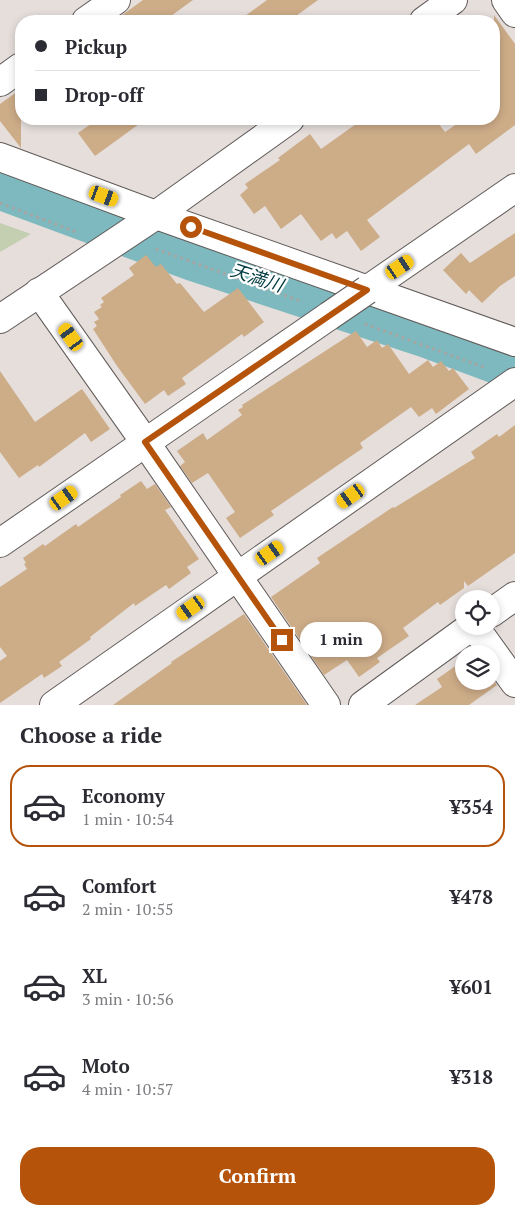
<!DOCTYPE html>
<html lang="en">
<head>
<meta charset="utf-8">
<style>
  body { margin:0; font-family:"PT Serif","Noto Sans JP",serif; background:#f7f7f7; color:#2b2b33; height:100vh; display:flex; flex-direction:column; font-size:19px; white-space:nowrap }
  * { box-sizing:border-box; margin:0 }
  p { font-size:16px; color:#7c7c81 }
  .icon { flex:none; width:28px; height:28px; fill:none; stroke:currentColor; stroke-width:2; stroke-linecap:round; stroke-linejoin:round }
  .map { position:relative; height:705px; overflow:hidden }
  .details { display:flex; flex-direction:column; background:#fff; flex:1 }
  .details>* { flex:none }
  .guide { position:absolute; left:15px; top:15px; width:485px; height:110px; border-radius:20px; box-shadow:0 2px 8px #0003; display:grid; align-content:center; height:110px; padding:0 20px; background:#fff }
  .tools { position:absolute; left:455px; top:590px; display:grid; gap:10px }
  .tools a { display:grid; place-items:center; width:45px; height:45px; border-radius:50%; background:#fff; box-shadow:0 2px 8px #0003; font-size:25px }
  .end { position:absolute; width:22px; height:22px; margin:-11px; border:6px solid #b45309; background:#fff; box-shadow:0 0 0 2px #fff }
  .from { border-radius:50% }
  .bubble { position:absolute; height:35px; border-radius:18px; background:#fff; box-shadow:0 2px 8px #0003; font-size:16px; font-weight:700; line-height:35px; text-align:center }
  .car { position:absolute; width:15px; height:30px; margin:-15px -8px; border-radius:6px; box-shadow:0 0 4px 1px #0007; background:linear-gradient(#f5c518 24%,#345 0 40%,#f5c518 0 76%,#345 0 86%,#f5c518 0) }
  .guide b { display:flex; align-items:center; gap:18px; height:48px; font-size:19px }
  .guide b+b { border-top:1px solid #e1e1e2 }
  .guide i { width:12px; height:12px; background:#2b2b33 }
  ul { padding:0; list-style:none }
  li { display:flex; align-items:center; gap:15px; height:82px; margin:0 10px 8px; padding:0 10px; border:2px solid transparent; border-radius:20px }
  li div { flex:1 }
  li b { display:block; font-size:19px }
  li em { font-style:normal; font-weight:700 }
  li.selected { border-color:#b45309 }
  li>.icon { width:45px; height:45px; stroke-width:1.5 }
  h2 { padding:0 20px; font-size:22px; line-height:60px }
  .action { display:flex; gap:10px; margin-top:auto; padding:10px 20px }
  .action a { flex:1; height:58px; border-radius:20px; background:#b45309; color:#fff; font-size:20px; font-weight:700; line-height:58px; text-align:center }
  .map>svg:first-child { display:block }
  .green { fill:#c4ceb1 }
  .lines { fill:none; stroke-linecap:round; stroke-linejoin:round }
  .river { stroke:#7db9be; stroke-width:49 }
  .building { fill:#cdac88 }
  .minor-casing { stroke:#615b59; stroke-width:30 }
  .path { stroke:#a9a3a1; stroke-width:3; stroke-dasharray:2.5 4; stroke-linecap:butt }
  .minor { stroke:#fff; stroke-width:28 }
  .minor-bridge-casing { stroke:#615b59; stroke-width:30; stroke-linecap:butt }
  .minor-bridge { stroke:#fff; stroke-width:28 }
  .route { stroke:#b45309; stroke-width:6 }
  .labels { text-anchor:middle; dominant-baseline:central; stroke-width:4.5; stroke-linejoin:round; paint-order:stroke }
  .water-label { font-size:18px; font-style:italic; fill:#003c40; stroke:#fff }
</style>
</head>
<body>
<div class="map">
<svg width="515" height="705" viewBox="0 0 515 705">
  <rect width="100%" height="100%" fill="#e5dedb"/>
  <!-- green -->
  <path class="green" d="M 0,223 L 31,234 L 0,252 Z"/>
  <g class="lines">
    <!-- river -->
    <path class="river" d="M 0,185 L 195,257 L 429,334 L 515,366"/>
  </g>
  <!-- building -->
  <g class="building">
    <path d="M 143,0 L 193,0 L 164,21 L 114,21 Z"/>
    <path d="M 267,0 L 318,0 L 289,21 L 238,21 Z"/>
    <path d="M 494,15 L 515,44 L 515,125 L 476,154 L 469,144 L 367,220 L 380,237 L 361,251 L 347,231 L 336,239 L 332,233 L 321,241 L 301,214 L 281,229 L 265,206 L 254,214 L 240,195 L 248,188 L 245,184 L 280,160 L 278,158 L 310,134 L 321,149 L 363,119 L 435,119 L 445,132 L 464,119 L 494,119 Z"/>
    <path d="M 21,89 L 21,148 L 0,121 L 0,104 Z"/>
    <path d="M 98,119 L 146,119 L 95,156 L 78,133 Z"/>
    <path d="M 515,233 L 515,276 L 500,286 L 482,303 L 469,290 L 466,294 L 443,270 L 461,253 L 470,263 Z"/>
    <path d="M 146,255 L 156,267 L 161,264 L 177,284 L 180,283 L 204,312 L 238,288 L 264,322 L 244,337 L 242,334 L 182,378 L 186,384 L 168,396 L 164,390 L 145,404 L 117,366 L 93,329 L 97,326 L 94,322 L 99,319 L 94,312 L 102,307 L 100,305 L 104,302 L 101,298 L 134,275 L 129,268 Z"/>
    <path d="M 356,331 L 367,347 L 377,340 L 382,348 L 388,344 L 409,374 L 428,360 L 433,367 L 441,361 L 449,371 L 453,368 L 469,389 L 436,414 L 432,408 L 419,417 L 411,407 L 360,443 L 363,448 L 271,511 L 274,515 L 240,538 L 226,518 L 235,512 L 208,473 L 192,483 L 180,466 L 185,462 L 177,451 L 203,433 L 207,440 L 242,415 L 238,410 L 243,407 L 242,405 Z"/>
    <path d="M 0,371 L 35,422 L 82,389 L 110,429 L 91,442 L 85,433 L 39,467 L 38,465 L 19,478 L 0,452 Z"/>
    <path d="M 515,425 L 515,553 L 468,586 L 464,581 L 464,588 L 440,605 L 438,602 L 403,628 L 409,636 L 377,658 L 380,662 L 359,677 L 347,660 L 324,675 L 271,597 L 320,563 L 317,558 L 393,507 L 394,508 L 475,458 L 471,452 L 497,434 L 499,437 Z"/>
    <path d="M 141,481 L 147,489 L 155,484 L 171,507 L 165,510 L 199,559 L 187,567 L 191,573 L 169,589 L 166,585 L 135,606 L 134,603 L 90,637 L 91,639 L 59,662 L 62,666 L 44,678 L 42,674 L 0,703 L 0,661 L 7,656 L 0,647 L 0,587 L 27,569 L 24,564 L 26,563 L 23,558 L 43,544 L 45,546 L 76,524 L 78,527 L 121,497 L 120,495 Z"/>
    <path d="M 244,614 L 307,705 L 113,705 L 172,663 L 171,662 Z"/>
    <path d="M 464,660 L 464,681 L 494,681 L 497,685 L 469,705 L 415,705 L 442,687 L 437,679 Z"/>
  </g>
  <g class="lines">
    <defs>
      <g id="minor">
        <path d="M 506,0 L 515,13"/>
        <path d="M 86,21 L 116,0"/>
        <path d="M 424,21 L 453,0"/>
        <path d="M 0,82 L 21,67"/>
        <path d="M 0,157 L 156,215 L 515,342"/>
        <path d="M 367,290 L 515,188"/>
        <path d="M 39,292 L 145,442 L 326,705"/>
        <path d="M 0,319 L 156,215 L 290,119"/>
        <path d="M 0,543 L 329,316"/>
        <path d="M 491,613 L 515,596"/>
        <path d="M 474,626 L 515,683"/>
        <path d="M 54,705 L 515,382"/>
        <path d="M 363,705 L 472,626"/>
      </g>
    </defs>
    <!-- minor casing -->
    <use href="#minor" class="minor-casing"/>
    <!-- path -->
    <g class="path">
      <path d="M 0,203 L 79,233"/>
      <path d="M 156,249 L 303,302"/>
      <path d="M 365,324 L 486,368"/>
    </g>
    <!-- minor -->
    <use href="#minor" class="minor"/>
    <defs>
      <path id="minor-bridge" d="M 329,316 L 367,290"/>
    </defs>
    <!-- minor-bridge casing -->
    <use href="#minor-bridge" class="minor-bridge-casing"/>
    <!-- minor-bridge -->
    <use href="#minor-bridge" class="minor-bridge"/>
  </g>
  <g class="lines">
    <!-- route -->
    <path class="route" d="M 191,227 L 367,290 L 145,442 L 282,640"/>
  </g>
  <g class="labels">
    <!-- water labels -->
    <g class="water-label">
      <text transform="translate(257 277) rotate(18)">天満川</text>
    </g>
  </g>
</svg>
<div class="tools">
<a><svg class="icon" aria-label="locate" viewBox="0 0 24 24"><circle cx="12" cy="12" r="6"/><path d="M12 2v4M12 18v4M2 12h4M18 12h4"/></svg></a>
<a><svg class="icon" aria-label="layers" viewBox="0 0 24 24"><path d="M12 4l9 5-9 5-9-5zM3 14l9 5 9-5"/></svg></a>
</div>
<i class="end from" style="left:191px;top:227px"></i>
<i class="end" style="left:282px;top:640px"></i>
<div class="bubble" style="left:300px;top:622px;width:82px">1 min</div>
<i class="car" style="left:104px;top:196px;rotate:110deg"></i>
<i class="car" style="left:400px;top:267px;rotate:56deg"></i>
<i class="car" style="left:71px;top:337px;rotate:324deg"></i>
<i class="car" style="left:351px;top:496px;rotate:235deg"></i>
<i class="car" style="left:64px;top:498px;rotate:55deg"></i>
<i class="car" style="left:270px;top:553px;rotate:55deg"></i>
<i class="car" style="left:191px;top:608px;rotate:235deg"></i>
<div class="guide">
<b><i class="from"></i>Pickup</b>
<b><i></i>Drop-off</b>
</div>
</div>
<section class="details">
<h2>Choose a ride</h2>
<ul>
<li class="selected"><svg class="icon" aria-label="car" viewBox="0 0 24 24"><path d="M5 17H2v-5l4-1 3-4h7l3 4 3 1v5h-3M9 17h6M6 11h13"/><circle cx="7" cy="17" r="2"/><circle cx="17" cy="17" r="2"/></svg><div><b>Economy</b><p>1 min · 10:54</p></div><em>¥354</em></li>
<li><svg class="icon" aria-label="car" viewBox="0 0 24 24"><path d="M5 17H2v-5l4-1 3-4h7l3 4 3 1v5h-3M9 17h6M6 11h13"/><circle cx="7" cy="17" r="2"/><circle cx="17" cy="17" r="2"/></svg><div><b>Comfort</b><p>2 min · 10:55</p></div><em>¥478</em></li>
<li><svg class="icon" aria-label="car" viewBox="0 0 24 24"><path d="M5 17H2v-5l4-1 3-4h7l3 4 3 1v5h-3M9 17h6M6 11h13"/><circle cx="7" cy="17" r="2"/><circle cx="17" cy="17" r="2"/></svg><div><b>XL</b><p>3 min · 10:56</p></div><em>¥601</em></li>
<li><svg class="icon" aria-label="car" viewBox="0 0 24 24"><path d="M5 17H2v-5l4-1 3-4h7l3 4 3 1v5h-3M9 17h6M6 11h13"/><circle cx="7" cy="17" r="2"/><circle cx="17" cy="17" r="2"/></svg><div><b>Moto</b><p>4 min · 10:57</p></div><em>¥318</em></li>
</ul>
<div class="action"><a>Confirm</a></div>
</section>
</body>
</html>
